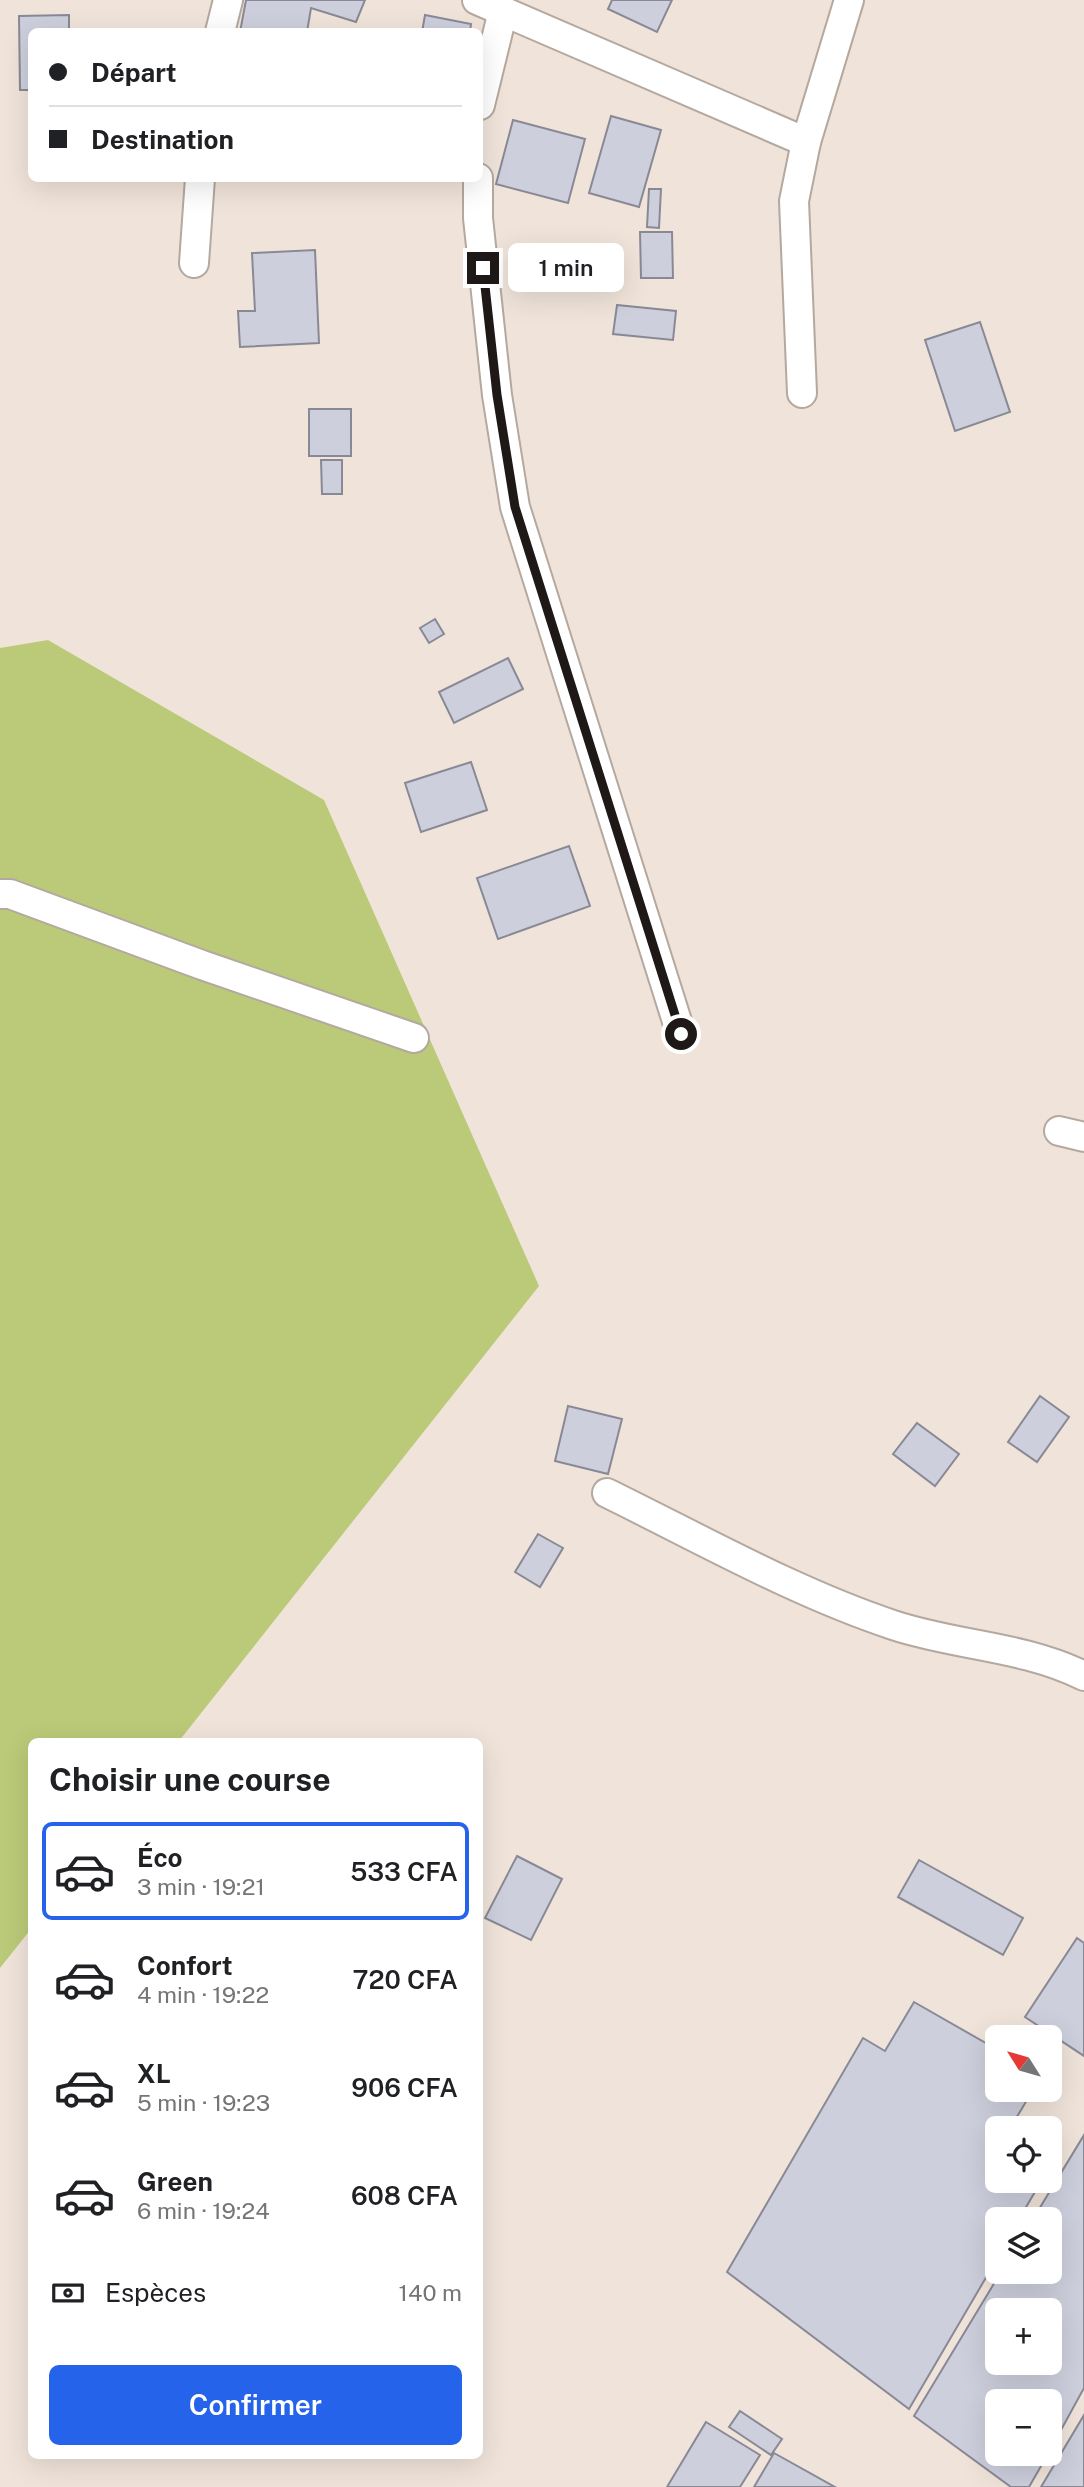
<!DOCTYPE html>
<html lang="fr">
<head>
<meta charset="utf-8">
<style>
  body { margin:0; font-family:"Public Sans",sans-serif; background:#f2f2f2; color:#202124; height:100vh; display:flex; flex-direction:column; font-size:26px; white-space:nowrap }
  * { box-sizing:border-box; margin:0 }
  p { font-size:23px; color:#757577 }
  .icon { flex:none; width:38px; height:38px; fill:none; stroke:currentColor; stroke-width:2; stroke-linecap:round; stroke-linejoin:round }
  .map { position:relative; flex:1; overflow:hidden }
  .sheet { position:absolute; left:28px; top:1738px; width:455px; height:721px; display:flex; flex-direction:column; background:#fff; border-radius:10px; box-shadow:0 7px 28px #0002 }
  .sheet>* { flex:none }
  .hud { position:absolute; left:28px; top:28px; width:455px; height:154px; border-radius:10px; box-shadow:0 7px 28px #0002; display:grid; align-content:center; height:154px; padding:0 21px; background:#fff }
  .needle { width:46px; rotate:307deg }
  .controls { position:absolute; left:985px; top:2025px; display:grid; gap:14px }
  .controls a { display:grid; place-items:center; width:77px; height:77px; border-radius:10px; background:#fff; box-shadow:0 7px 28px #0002; font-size:35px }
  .end { position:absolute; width:32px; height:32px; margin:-16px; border:9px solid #1e1916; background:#fff; box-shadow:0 0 0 4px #fff }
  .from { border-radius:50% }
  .bubble { position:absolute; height:49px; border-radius:10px; background:#fff; box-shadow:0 7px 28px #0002; font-size:23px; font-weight:600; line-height:49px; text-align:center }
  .hud b { display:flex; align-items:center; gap:24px; height:66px; font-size:26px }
  .hud b+b { border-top:2px solid #e0e0e0 }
  .hud i { width:18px; height:18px; background:#202124 }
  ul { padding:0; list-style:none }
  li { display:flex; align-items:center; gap:21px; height:98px; margin:0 14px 10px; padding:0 7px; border:4px solid transparent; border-radius:10px }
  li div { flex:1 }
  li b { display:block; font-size:26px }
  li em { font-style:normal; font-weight:600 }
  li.on { border-color:#2563eb }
  li>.icon { width:63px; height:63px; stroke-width:1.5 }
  h2 { padding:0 21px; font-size:32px; line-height:84px }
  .pay { display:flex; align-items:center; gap:18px; height:77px; padding:0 21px; font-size:26px }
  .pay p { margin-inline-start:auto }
  .action { display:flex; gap:14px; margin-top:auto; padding:14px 21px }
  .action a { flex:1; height:80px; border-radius:10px; background:#2563eb; color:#fff; font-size:28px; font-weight:600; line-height:80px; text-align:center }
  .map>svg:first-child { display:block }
  .green { fill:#bbca78 }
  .building { fill:#cecfdd; stroke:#898996; stroke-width:2; fill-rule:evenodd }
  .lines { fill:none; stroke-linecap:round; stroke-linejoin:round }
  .street-casing { stroke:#b4a89f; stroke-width:32 }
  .street { stroke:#fff; stroke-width:28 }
  .route { stroke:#1e1916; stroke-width:9 }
</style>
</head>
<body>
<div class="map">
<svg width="1084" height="2487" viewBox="0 0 1084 2487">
  <rect width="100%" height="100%" fill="#f0e4da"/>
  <!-- green -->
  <path class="green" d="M 48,640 L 324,800 L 539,1286 L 179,1741 L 32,1741 L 31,1929 L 0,1968 L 0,648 Z"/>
  <!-- building -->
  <g class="building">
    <path d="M 246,0 L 365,0 L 356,22 L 311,8 L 307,32 L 240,32 Z"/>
    <path d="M 612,0 L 672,0 L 657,32 L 608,9 Z"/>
    <path d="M 69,15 L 69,32 L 32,32 L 32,90 L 20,90 L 19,16 Z"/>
    <path d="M 425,15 L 471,24 L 470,32 L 422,32 Z"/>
    <path d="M 611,116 L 661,130 L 639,207 L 589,193 Z"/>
    <path d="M 513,120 L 585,139 L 568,203 L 496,184 Z"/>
    <path d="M 649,189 L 661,189 L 659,228 L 647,227 Z"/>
    <path d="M 640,232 L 672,232 L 673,278 L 641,278 Z"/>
    <path d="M 315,250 L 319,343 L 240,347 L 238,311 L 255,311 L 252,253 Z"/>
    <path d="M 617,305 L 676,311 L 673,340 L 613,334 Z"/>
    <path d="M 980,322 L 1010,412 L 955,431 L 925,340 Z"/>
    <rect x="309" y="409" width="42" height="47"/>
    <path d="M 321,460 L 342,460 L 342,494 L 322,494 Z"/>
    <path d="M 435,619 L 444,634 L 429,643 L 420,628 Z"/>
    <path d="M 508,658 L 523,689 L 454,723 L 439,692 Z"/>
    <path d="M 471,762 L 487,810 L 421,832 L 405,783 Z"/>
    <path d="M 569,846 L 590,906 L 498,939 L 477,878 Z"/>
    <path d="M 1040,1396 L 1069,1417 L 1037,1462 L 1008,1442 Z"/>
    <path d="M 568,1406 L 622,1419 L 608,1474 L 555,1461 Z"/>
    <path d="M 917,1423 L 959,1454 L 935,1486 L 893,1454 Z"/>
    <path d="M 538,1534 L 563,1548 L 540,1587 L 515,1572 Z"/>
    <path d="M 517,1856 L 562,1879 L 531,1940 L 485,1918 Z"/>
    <path d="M 919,1860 L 1023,1918 L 1003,1955 L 898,1897 Z"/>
    <path d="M 1077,1938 L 1084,1943 L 1084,2056 L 1025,2017 Z"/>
    <path d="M 914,2002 L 998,2050 L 998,2090 L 1033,2090 L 1012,2125 L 1018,2128 L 998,2128 L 998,2180 L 1042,2180 L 1019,2219 L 998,2219 L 998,2257 L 909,2409 L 727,2272 L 863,2038 L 885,2051 Z"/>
    <path d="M 1084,2135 L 1084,2388 L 1050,2450 L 1050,2401 L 998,2401 L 998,2454 L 1048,2454 L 1029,2487 L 1011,2487 L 914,2416 L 1001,2272 L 1050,2272 L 1050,2219 L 1033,2219 ZM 998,2310 L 1050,2310 L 1050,2362 L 998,2362 Z"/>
    <path d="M 1050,2146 L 1059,2151 L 1050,2166 Z"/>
    <path d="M 740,2411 L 782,2439 L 771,2455 L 729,2427 Z"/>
    <path d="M 1084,2415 L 1084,2487 L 1041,2487 Z"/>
    <path d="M 706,2422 L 760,2455 L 740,2487 L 667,2487 Z"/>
    <path d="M 774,2453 L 835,2487 L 754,2487 Z"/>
  </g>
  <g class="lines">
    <defs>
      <g id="street">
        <path d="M 477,0 L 806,142"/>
        <path d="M 220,32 L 228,0"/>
        <path d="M 480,105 L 503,11"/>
        <path d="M 478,178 L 478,218 L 497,395 L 515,507 L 681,1034"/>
        <path d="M 194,263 L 200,178"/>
        <path d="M 802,393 L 794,201 L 806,142 L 849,0"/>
        <path d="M 0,894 L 10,894 L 202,965 L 414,1038"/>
        <path d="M 1059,1131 L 1084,1137"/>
        <path d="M 607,1493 C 701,1539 794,1592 893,1625 C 956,1646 1024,1646 1084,1676"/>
      </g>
    </defs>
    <!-- street casing -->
    <use href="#street" class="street-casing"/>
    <!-- street -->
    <use href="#street" class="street"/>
  </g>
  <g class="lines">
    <!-- route -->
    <path class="route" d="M 483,268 L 497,395 L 515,507 L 681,1034"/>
  </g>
</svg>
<div class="controls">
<a><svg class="needle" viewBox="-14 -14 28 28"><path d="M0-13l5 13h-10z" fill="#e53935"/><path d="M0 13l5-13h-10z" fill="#757577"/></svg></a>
<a><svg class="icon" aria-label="locate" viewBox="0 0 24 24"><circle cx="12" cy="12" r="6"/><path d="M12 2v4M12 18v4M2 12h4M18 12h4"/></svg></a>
<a><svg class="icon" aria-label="layers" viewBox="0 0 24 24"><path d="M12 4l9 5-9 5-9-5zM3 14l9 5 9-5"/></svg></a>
<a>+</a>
<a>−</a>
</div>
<i class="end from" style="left:681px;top:1034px"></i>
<i class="end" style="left:483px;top:268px"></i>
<div class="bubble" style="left:508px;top:243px;width:116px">1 min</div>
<div class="hud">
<b><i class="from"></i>Départ</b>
<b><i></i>Destination</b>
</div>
<section class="sheet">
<h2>Choisir une course</h2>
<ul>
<li class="on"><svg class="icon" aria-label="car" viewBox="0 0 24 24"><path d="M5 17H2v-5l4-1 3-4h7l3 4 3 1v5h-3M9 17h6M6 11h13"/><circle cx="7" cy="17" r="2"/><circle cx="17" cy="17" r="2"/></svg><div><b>Éco</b><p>3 min · 19:21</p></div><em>533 CFA</em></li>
<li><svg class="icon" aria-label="car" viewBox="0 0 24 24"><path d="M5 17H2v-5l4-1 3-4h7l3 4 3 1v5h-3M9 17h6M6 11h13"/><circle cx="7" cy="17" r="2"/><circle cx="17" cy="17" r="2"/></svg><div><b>Confort</b><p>4 min · 19:22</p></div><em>720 CFA</em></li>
<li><svg class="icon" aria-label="car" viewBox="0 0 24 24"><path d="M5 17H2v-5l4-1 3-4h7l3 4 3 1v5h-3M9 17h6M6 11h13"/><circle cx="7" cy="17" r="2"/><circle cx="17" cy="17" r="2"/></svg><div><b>XL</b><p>5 min · 19:23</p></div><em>906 CFA</em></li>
<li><svg class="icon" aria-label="car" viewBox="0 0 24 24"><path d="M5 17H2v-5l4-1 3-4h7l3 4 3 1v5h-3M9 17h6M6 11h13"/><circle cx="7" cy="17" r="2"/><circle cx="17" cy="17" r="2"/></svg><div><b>Green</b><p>6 min · 19:24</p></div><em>608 CFA</em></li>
</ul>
<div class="pay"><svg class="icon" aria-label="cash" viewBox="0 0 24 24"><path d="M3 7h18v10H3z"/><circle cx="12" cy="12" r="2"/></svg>Espèces<p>140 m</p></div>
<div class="action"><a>Confirmer</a></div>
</section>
</div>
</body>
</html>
